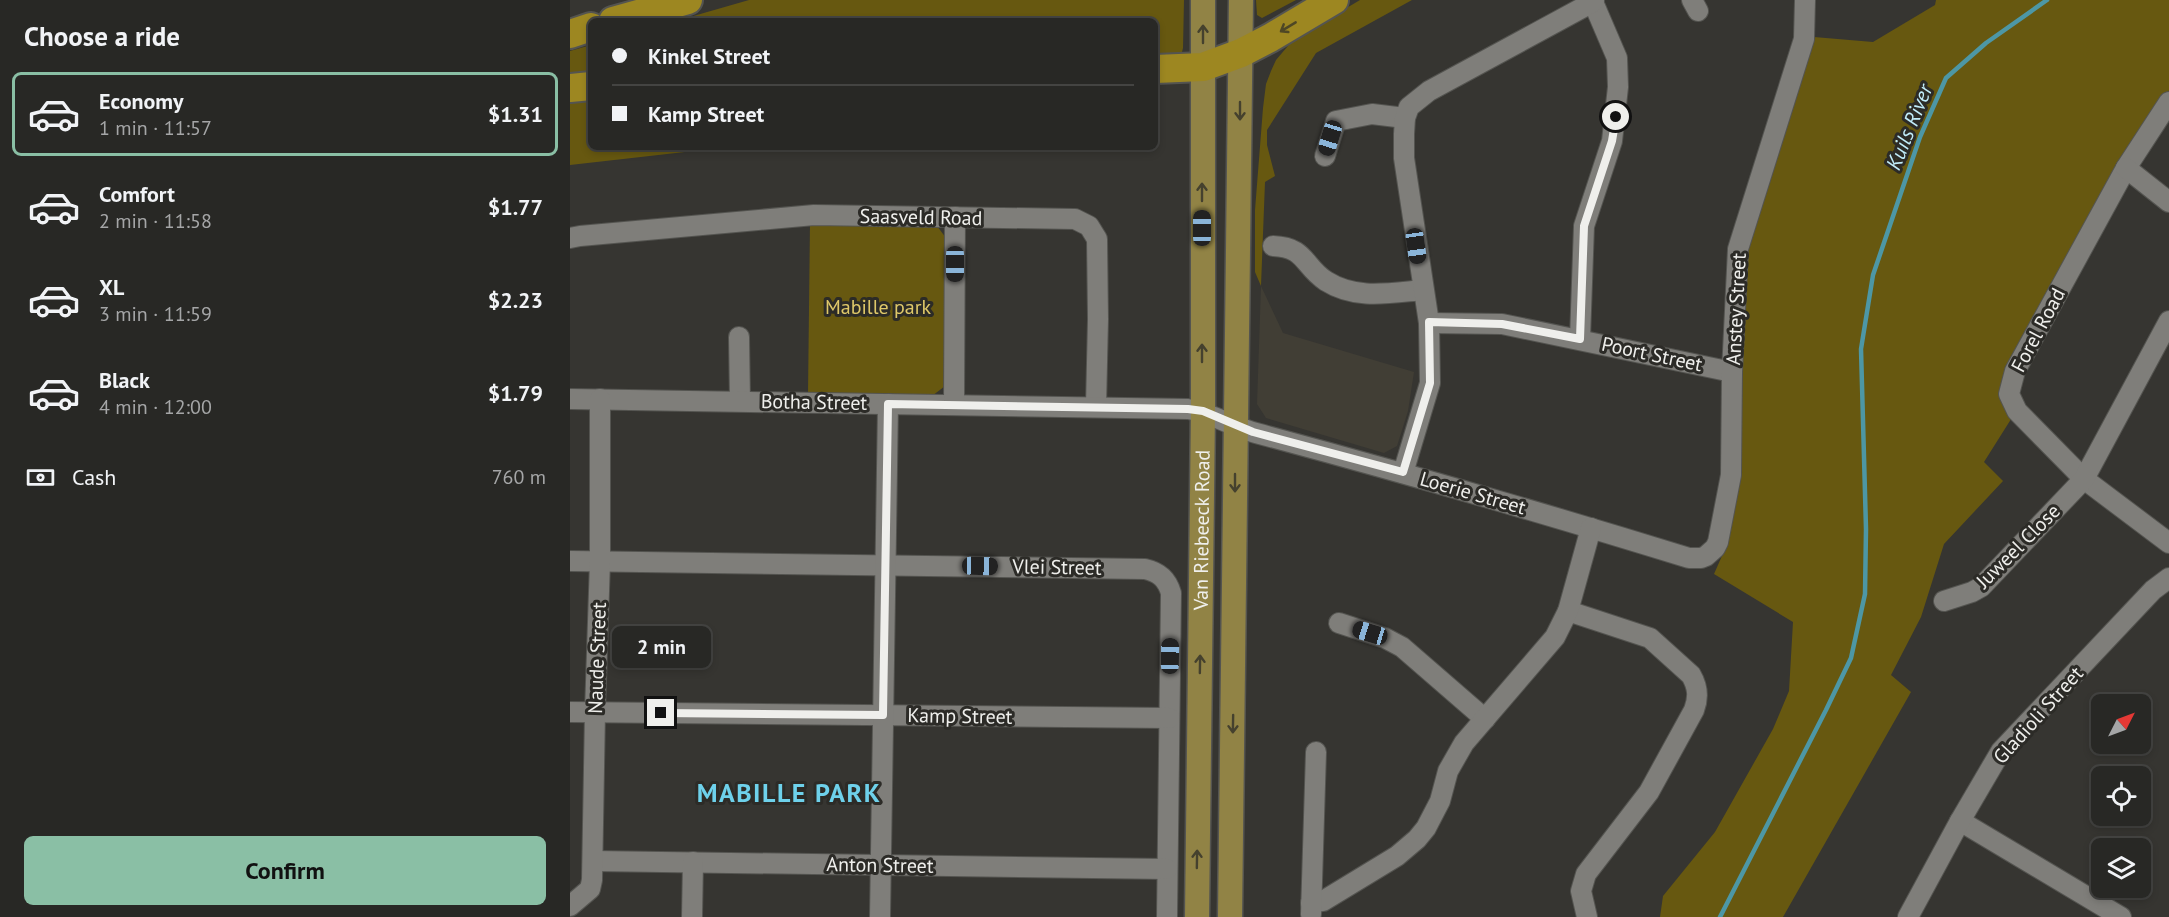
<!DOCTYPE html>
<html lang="en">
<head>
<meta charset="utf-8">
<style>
  body { margin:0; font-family:"PT Sans",sans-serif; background:#30302d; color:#f1f3f6; height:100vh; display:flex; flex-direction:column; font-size:22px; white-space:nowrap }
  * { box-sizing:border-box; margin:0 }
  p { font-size:20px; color:#a5a6a7 }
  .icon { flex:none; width:33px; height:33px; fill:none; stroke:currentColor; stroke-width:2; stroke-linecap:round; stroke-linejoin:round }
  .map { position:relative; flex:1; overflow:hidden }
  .side { display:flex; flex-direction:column; background:#282825; width:570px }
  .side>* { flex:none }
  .top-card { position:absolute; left:18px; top:18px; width:570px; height:132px; border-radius:9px; box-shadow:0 3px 9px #0003,0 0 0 2px #444442; display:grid; align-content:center; height:132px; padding:0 24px; background:#282825 }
  .needle { width:39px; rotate:48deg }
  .tools { position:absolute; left:1521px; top:694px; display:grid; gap:12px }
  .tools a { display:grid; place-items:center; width:60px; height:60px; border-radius:9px; background:#282825; box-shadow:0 3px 9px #0003,0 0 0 2px #444442; font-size:30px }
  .end { position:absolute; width:27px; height:27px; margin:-14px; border:8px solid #efefec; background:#111; box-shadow:0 0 0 3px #111 }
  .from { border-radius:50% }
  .bubble { position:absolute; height:42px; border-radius:9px; background:#282825; box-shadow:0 3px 9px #0003,0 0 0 2px #444442; font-size:20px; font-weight:600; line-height:42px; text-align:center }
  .car { position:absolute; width:18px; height:36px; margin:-18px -9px; border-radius:8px; box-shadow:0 0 4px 2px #0007; background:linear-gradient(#222 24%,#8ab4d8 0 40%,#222 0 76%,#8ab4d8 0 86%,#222 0) }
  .top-card b { display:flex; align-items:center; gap:21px; height:57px; font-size:22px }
  .top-card b+b { border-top:2px solid #444442 }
  .top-card i { width:15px; height:15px; background:#f1f3f6 }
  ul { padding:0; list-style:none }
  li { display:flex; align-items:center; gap:18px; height:84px; margin:0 12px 9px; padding:0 12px; border:3px solid transparent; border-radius:9px }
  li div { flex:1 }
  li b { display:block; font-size:22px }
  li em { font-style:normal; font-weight:600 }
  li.selected { border-color:#8abfa5 }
  li>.icon { width:54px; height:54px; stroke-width:1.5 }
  h2 { padding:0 24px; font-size:27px; line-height:72px }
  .pay { display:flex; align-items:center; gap:15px; height:66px; padding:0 24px; font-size:22px }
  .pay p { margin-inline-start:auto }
  .button { display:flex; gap:12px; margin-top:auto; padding:12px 24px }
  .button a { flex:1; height:69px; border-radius:9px; background:#8abfa5; color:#111; font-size:24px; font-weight:600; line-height:69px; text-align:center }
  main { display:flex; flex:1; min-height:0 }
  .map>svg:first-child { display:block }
  .built { fill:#413e35 }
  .green { fill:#675810 }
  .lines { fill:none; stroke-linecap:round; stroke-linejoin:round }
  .stream { stroke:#4d97a5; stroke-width:4.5 }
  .minor-casing { stroke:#545450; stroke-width:22 }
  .major-casing { stroke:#545450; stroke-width:27 }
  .highway-casing { stroke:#545450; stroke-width:32 }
  .minor { stroke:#7f7e7a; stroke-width:20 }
  .major { stroke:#918345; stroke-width:24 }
  .highway { stroke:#9d8721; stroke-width:28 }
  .oneway { stroke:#4e4725 }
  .oneway2 { stroke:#45412e }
  .route { stroke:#efefec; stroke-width:8 }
  .labels { text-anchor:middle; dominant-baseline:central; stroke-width:6; stroke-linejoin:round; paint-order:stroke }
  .street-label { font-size:20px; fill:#efefec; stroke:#2c2b27 }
  .park-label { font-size:20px; fill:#dfc869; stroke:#2c2b27 }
  .water-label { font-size:21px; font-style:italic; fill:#c1ecf9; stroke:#2c2b27 }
  .district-label { font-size:26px; font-weight:bold; letter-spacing:1.5px; fill:#6ed1eb; stroke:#2c2b27 }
</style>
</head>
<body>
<main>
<section class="side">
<h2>Choose a ride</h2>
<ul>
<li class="selected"><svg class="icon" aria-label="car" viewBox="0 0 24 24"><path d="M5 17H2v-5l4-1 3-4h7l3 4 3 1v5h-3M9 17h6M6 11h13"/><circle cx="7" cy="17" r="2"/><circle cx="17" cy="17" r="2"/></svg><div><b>Economy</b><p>1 min · 11:57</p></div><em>$1.31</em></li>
<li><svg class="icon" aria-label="car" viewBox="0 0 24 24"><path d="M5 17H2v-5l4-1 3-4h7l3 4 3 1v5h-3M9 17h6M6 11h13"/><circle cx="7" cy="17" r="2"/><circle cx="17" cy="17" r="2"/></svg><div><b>Comfort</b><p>2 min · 11:58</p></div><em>$1.77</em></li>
<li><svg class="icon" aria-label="car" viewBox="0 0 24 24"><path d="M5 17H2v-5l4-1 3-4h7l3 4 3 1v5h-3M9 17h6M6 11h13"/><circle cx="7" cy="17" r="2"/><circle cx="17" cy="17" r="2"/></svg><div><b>XL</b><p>3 min · 11:59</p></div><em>$2.23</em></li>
<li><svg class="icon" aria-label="car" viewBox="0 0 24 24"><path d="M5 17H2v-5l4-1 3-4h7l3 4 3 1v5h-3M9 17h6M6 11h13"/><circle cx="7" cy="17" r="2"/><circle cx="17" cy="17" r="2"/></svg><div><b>Black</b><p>4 min · 12:00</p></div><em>$1.79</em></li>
</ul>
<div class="pay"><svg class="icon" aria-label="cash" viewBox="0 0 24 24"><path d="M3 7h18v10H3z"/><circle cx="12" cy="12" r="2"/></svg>Cash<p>760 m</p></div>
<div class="button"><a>Confirm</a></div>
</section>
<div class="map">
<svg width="1599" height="917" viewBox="0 0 1599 917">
  <rect width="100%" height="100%" fill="#363531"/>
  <!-- built -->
  <path class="built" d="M 691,286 L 713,333 L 844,372 L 838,411 L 827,446 L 814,453 L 696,418 L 687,404 Z"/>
  <!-- green -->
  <g class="green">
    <path d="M 179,0 L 614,0 L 613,48 L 612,52 L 608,54 L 585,58 L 585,21 L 106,21 Z"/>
    <path d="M 686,0 L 726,0 L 692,18 L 687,15 Z"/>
    <path d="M 790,0 L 842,0 L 746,53 L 697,130 L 697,145 L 705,176 L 695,182 L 691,286 L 685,272 L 685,210 L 693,108 L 696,84 L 701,71 L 706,60 L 723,40 Z"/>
    <path d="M 1366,0 L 1599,0 L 1599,91 L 1548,167 L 1435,379 L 1443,416 L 1414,462 L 1433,481 L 1374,544 L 1351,617 L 1321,675 L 1341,692 L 1213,917 L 1090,917 L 1093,896 L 1145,832 L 1203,729 L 1219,691 L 1223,622 L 1144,574 L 1155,549 L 1169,476 L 1175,256 L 1244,37 L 1303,42 L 1365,5 Z"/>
    <path d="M 21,45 L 21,77 L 0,79 L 0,51 Z"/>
    <path d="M 21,95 L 21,147 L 159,147 L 0,165 L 0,97 Z"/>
    <path d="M 240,223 L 367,226 L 376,238 L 375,386 L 362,396 L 238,394 Z"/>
  </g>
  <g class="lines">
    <!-- stream -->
    <path class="stream" d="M 1150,917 L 1256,710 L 1281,658 L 1295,594 L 1296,529 L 1291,349 L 1303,275 L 1350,137 L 1376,78 L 1416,43 L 1477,0"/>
    <defs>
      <g id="minor">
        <path d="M 1122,0 L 1128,11"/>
        <path d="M 1599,102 L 1556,168 L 1445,371 L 1439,394 L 1447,411 L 1514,479 L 1599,543"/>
        <path d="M 755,156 L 766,121 L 802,114 L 835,118"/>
        <path d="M 1556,168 L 1599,202"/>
        <path d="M 0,238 L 10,236 L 244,215 L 505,219 L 519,226 L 527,239 L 528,319 L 526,406"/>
        <path d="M 703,246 C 736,247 733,266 756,281 C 786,300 819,293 853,290"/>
        <path d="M 859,323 L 932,324 L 1162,372"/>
        <path d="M 169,337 L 170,401"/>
        <path d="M 1010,339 L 1014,226 L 1042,141 L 1048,87 L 1047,58 L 1023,2"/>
        <path d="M 0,399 L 618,409 C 642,413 663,427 686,433 C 832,472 976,514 1119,558 L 1131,558 L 1136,556 L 1145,548 L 1148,542 L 1161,475 L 1162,372 L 1168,249 L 1234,39 L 1235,0"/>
        <path d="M 384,405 L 385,217"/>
        <path d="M 833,473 L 860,383 L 859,323 L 834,158 L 834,134 L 835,118 L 839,107 L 859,91 L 1023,2 L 1024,0"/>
        <path d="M 0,561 L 575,569 C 589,572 597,579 601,593 L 597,917"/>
        <path d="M 1374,601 L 1402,592 L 1411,587 L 1514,479 L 1599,321"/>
        <path d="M 998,611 L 1080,638 L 1121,675 C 1128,687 1129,697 1124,710 L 1079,792 L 1016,874 L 1011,891 L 1017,917"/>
        <path d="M 769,623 L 815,638 L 832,647 L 915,719"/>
        <path d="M 0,712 L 599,718"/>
        <path d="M 1390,821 L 1551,917"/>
        <path d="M 23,861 L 597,869"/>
        <path d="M 741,903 L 753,901 L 827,856 L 847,839 L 856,828 L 870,801 L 878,771 L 894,743 L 985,637 L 998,611 L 1021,528"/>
        <path d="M 0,906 L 20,889 L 22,880 L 25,712 L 30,561 L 30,399"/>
        <path d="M 741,914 L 746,752"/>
        <path d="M 122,917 L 123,862"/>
        <path d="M 310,917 L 318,404"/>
        <path d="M 1338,917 L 1390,821 L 1431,751 L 1583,590 L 1599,578"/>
      </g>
      <g id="major">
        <path id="s1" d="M 627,917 L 633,411 L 633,0"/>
        <path d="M 660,917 L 671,0"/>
      </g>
      <g id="highway">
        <path d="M 43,21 L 118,0"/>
        <path d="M 0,34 L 21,27"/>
        <path d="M 585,69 L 633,67 L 671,53 L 700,38 L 764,0"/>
        <path d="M 0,88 L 21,86"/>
      </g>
    </defs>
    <!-- minor casing -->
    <use href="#minor" class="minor-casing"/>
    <!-- major casing -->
    <use href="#major" class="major-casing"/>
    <!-- highway casing -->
    <use href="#highway" class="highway-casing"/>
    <!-- minor -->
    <use href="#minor" class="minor"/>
    <!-- major -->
    <use href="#major" class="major"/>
    <!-- highway -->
    <use href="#highway" class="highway"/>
  </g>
  <!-- one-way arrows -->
  <defs><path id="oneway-shaft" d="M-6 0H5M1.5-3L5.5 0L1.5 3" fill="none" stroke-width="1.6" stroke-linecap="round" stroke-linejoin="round" transform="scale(1.5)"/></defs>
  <use class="oneway" href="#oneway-shaft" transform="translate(718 27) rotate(149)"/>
  <g class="oneway2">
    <use href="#oneway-shaft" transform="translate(633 34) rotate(-90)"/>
    <use href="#oneway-shaft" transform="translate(670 111) rotate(90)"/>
    <use href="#oneway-shaft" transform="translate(632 192) rotate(-90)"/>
    <use href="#oneway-shaft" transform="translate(632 353) rotate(-90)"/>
    <use href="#oneway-shaft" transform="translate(665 483) rotate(90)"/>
    <use href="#oneway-shaft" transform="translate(630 664) rotate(-89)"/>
    <use href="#oneway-shaft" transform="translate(663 724) rotate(91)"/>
    <use href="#oneway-shaft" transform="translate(627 859) rotate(-89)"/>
  </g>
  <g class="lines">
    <!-- route -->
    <path class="route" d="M 91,713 L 313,715 L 318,404 L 618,409 L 633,411 L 683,432 L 833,472 L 860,383 L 859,322 L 932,324 L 1010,339 L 1014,226 L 1042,141 L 1046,117"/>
  </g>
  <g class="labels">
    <!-- street labels -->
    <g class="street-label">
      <text transform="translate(351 217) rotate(1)">Saasveld Road</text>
      <text transform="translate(1166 309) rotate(-87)">Anstey Street</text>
      <text transform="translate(1468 330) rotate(-62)">Forel Road</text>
      <text transform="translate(1082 354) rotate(12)">Poort Street</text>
      <text transform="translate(244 402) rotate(1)">Botha Street</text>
      <text transform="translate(903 493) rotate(16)">Loerie Street</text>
      <text stroke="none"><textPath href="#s1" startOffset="387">Van Riebeeck Road</textPath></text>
      <text transform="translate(1448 546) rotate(-45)">Juweel Close</text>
      <text transform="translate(487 567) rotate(1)">Vlei Street</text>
      <text transform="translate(27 658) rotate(-88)">Naude Street</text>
      <text transform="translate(1468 715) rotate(-48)">Gladioli Street</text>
      <text transform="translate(390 716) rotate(1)">Kamp Street</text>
      <text transform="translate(310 865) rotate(1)">Anton Street</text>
    </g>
    <!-- park labels -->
    <g class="park-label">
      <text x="308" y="307">Mabille park</text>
    </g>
    <!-- water labels -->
    <g class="water-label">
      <text transform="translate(1339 127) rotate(-68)">Kuils River</text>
    </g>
    <!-- district labels -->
    <g class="district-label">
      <text x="219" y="792">MABILLE PARK</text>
    </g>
  </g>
</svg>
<div class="tools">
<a><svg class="needle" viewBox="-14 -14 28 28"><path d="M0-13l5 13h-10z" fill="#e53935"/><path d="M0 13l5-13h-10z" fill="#a5a6a7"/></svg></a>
<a><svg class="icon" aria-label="locate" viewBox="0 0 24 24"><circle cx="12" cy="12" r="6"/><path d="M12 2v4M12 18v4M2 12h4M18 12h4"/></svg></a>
<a><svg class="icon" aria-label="layers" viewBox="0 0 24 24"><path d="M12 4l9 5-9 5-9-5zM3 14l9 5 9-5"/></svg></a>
</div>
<i class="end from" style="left:1046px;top:117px"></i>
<i class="end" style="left:91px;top:713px"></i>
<div class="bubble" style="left:42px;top:626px;width:99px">2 min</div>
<i class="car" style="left:760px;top:138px;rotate:197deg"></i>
<i class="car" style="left:632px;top:228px;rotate:0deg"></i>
<i class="car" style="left:846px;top:246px;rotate:172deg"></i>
<i class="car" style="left:385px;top:264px;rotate:180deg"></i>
<i class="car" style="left:410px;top:566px;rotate:91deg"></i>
<i class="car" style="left:800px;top:633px;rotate:287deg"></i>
<i class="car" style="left:600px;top:656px;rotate:1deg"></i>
<div class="top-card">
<b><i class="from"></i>Kinkel Street</b>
<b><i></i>Kamp Street</b>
</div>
</div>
</main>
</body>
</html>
